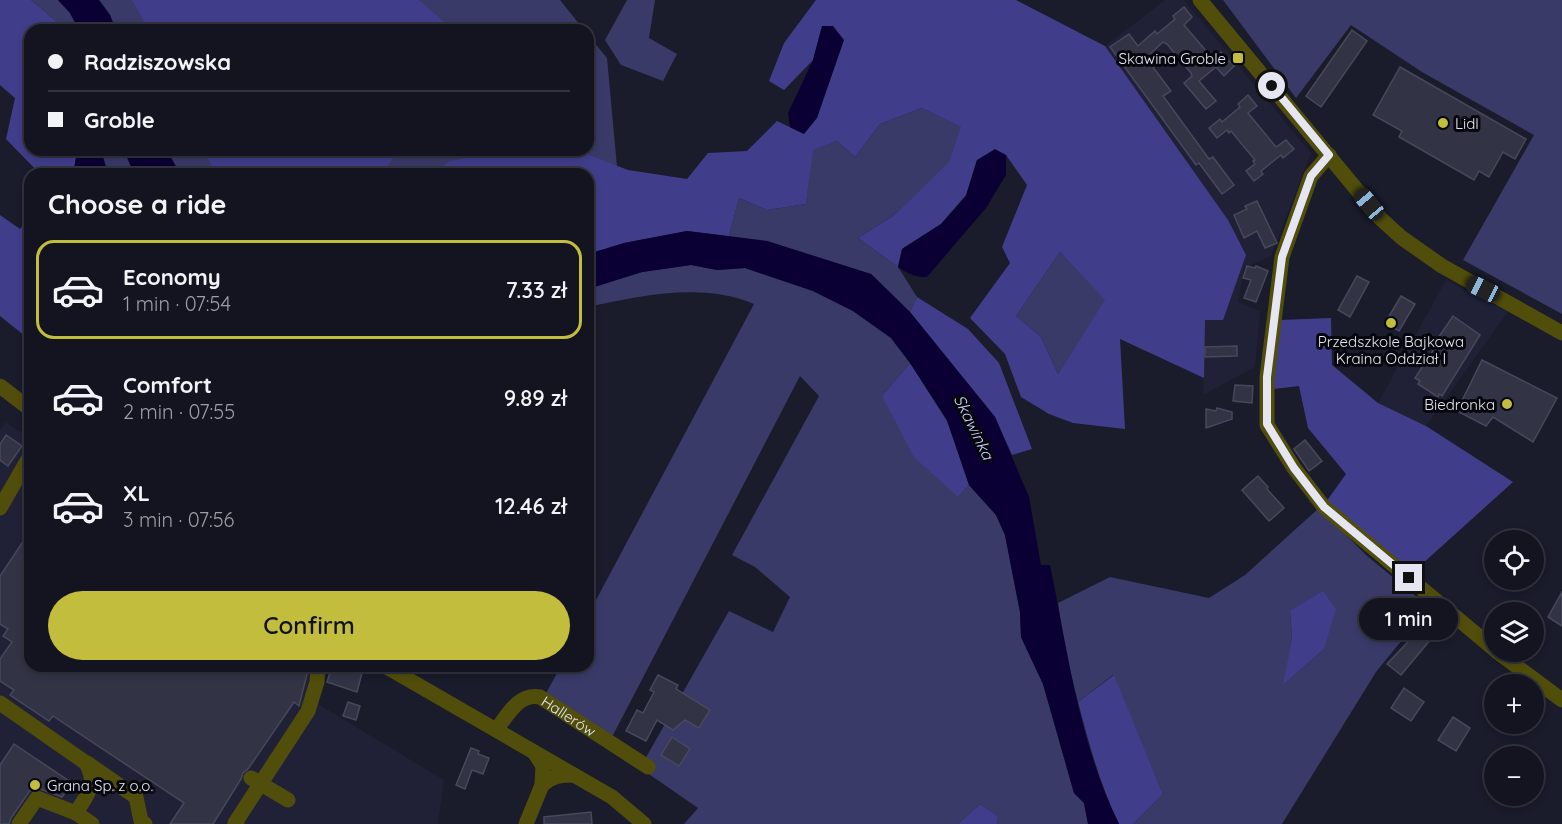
<!DOCTYPE html>
<html lang="en">
<head>
<meta charset="utf-8">
<style>
  body { margin:0; font-family:Quicksand,sans-serif; background:#1d1d29; color:#f1f3f6; height:100vh; display:flex; flex-direction:column; font-size:22px; white-space:nowrap }
  * { box-sizing:border-box; margin:0 }
  p { font-size:20px; color:#9d9ea5 }
  .icon { flex:none; width:33px; height:33px; fill:none; stroke:currentColor; stroke-width:2; stroke-linecap:round; stroke-linejoin:round }
  .map { position:relative; flex:1; overflow:hidden }
  .sheet { position:absolute; left:24px; top:168px; width:570px; height:504px; display:flex; flex-direction:column; background:#141420; border-radius:18px; box-shadow:0 3px 9px #0003,0 0 0 2px #33333e }
  .sheet>* { flex:none }
  .guide { position:absolute; left:24px; top:24px; width:570px; height:132px; border-radius:18px; box-shadow:0 3px 9px #0003,0 0 0 2px #33333e; display:grid; align-content:center; height:132px; padding:0 24px; background:#141420 }
  .buttons { position:absolute; left:1484px; top:530px; display:grid; gap:12px }
  .buttons a { display:grid; place-items:center; width:60px; height:60px; border-radius:50%; background:#141420; box-shadow:0 3px 9px #0003,0 0 0 2px #33333e; font-size:30px }
  .end { position:absolute; width:27px; height:27px; margin:-14px; border:8px solid #e5e6f2; background:#111; box-shadow:0 0 0 3px #111 }
  .from { border-radius:50% }
  .bubble { position:absolute; height:42px; border-radius:21px; background:#141420; box-shadow:0 3px 9px #0003,0 0 0 2px #33333e; font-size:20px; font-weight:600; line-height:42px; text-align:center }
  .car { position:absolute; width:18px; height:36px; margin:-18px -9px; border-radius:8px; box-shadow:0 0 4px 2px #0007; background:linear-gradient(#222 24%,#8ab4d8 0 40%,#222 0 76%,#8ab4d8 0 86%,#222 0) }
  .guide b { display:flex; align-items:center; gap:21px; height:57px; font-size:22px }
  .guide b+b { border-top:2px solid #33333e }
  .guide i { width:15px; height:15px; background:#f1f3f6 }
  ul { padding:0; list-style:none }
  li { display:flex; align-items:center; gap:18px; height:99px; margin:0 12px 9px; padding:0 12px; border:3px solid transparent; border-radius:18px }
  li div { flex:1 }
  li b { display:block; font-size:22px }
  li em { font-style:normal; font-weight:600 }
  li.current { border-color:#c3bd3e }
  li>.icon { width:54px; height:54px; stroke-width:1.5 }
  h2 { padding:0 24px; font-size:27px; line-height:72px }
  .cta { display:flex; gap:12px; margin-top:auto; padding:12px 24px }
  .cta a { flex:1; height:69px; border-radius:36px; background:#c3bd3e; color:#111; font-size:24px; font-weight:600; line-height:69px; text-align:center }
  .map>svg:first-child { display:block }
  .built { fill:#202137 }
  .green { fill:#393a68; fill-rule:evenodd }
  .forest { fill:#403e8b; fill-rule:evenodd }
  .water { fill:#0b0034 }
  .building { fill:#323345; stroke:#47485b; stroke-width:1.5 }
  .lines { fill:none; stroke-linecap:round; stroke-linejoin:round }
  .minor { stroke:#514e0b; stroke-width:15 }
  .route { stroke:#e5e6f2; stroke-width:8 }
  .poi-dot { fill:#c3bd3e; stroke:#06060d; stroke-width:2 }
  .labels { text-anchor:middle; dominant-baseline:central; stroke-width:6; stroke-linejoin:round; paint-order:stroke }
  .poi-label { font-size:15px; fill:#e5e6f2; stroke:#06060d; text-anchor:end }
  .street-label { font-size:15px; fill:#e5e6f2; stroke:#06060d }
  .water-label { font-size:16px; font-style:italic; fill:#cbcffb; stroke:#06060d }
</style>
</head>
<body>
<div class="map">
<svg width="1562" height="824" viewBox="0 0 1562 824">
  <rect width="100%" height="100%" fill="#1a1b2b"/>
  <!-- built -->
  <g class="built">
    <path d="M 1165,0 L 1184,0 L 1311,153 L 1271,256 L 1244,268 L 1238,302 L 1260,311 L 1255,367 L 1203,395 L 1205,320 L 1151,111 L 1105,46 Z"/>
    <path d="M 1446,280 L 1508,312 L 1426,426 L 1378,403 Z"/>
    <path d="M 5,422 L 30,438 L 30,666 L 323,666 L 318,704 L 444,780 L 438,824 L 0,824 L 0,430 Z"/>
  </g>
  <!-- green -->
  <g class="green">
    <path d="M 31,0 L 58,0 L 70,13 L 79,30 L 58,30 L 54,19 Z"/>
    <path d="M 99,0 L 560,0 L 584,30 L 116,30 L 110,15 Z"/>
    <path d="M 627,0 L 655,0 L 649,38 L 677,54 L 663,81 L 621,65 L 605,40 Z"/>
    <path d="M 1223,0 L 1562,0 L 1562,314 L 1463,260 L 1534,135 L 1422,72 L 1351,25 L 1296,98 Z"/>
    <path d="M 588,35 L 607,58 L 624,243 L 588,254 L 588,174 L 180,174 L 167,150 L 588,150 Z"/>
    <path d="M 922,108 L 962,127 L 949,163 L 893,216 L 858,238 L 898,267 L 917,297 L 910,312 L 871,274 L 767,241 L 729,236 L 739,198 L 767,210 L 806,204 L 812,150 L 837,141 L 855,157 L 880,124 Z"/>
    <path d="M 101,150 L 124,150 L 134,174 L 108,174 Z"/>
    <path d="M 1060,252 L 1106,300 L 1058,374 L 1041,337 L 1016,316 Z"/>
    <path d="M 691,265 L 717,270 L 745,268 L 813,291 L 853,311 L 891,338 L 910,363 L 882,396 L 958,497 L 969,485 L 996,515 L 1005,535 L 1020,612 L 1021,637 L 1043,684 L 1074,793 L 1084,803 L 1088,824 L 997,824 L 998,816 L 980,804 L 958,824 L 684,824 L 698,808 L 640,768 L 729,611 L 773,632 L 790,597 L 755,567 L 732,555 L 819,396 L 800,376 L 611,739 L 545,695 L 561,666 L 588,666 L 588,615 L 754,304 C 702,282 641,296 588,307 L 588,289 L 642,272 Z"/>
    <path d="M 1319,508 L 1366,555 L 1429,607 L 1376,672 L 1282,824 L 1133,824 L 1163,794 L 1113,675 L 1078,702 L 1064,647 L 1058,603 L 1110,577 L 1209,598 L 1245,575 ZM 1290,611 L 1324,649 L 1284,684 L 1292,637 Z"/>
  </g>
  <!-- forest -->
  <g class="forest">
    <path d="M 0,0 L 31,0 L 55,20 L 58,30 L 30,30 L 30,150 L 90,150 L 77,153 L 73,174 L 40,174 L 6,139 L 15,98 L 0,85 Z"/>
    <path d="M 132,0 L 419,0 L 453,30 L 149,30 Z"/>
    <path d="M 816,0 L 1016,0 L 1105,46 L 1228,220 L 1246,255 L 1223,320 L 1205,320 L 1204,378 L 1120,339 L 1125,429 L 1073,423 L 1049,414 L 1021,397 L 1005,354 L 970,318 L 1010,263 L 1002,247 L 1027,185 L 1006,155 L 977,160 L 966,195 L 941,224 L 902,249 L 898,267 L 858,238 L 893,216 L 949,162 L 961,127 L 922,108 L 880,124 L 855,157 L 837,141 L 813,150 L 806,204 L 767,210 L 739,198 L 729,236 L 687,231 L 624,243 L 588,254 L 588,174 L 433,174 L 450,161 L 488,154 L 584,153 L 628,170 L 687,179 L 708,153 L 747,151 L 777,121 L 804,134 L 822,26 L 813,60 L 784,90 L 769,81 L 784,43 ZM 1060,252 L 1105,300 L 1058,374 L 1041,337 L 1016,316 Z"/>
    <path d="M 204,150 L 399,150 L 382,174 L 303,174 L 295,166 L 288,174 L 216,174 Z"/>
    <path d="M 0,215 L 20,229 L 30,217 L 30,340 L 0,316 Z"/>
    <path d="M 917,297 L 968,329 L 999,363 L 1032,449 L 1012,455 L 995,417 L 910,312 Z"/>
    <path d="M 1331,318 L 1332,365 L 1378,403 L 1426,426 L 1513,482 L 1411,574 L 1326,502 L 1346,474 L 1308,428 L 1299,386 L 1274,389 L 1273,372 L 1280,320 Z"/>
    <path d="M 910,363 L 947,421 L 969,485 L 958,497 L 914,457 L 882,396 Z"/>
    <path d="M 1323,591 L 1336,609 L 1324,649 L 1283,685 L 1292,637 L 1290,611 Z"/>
    <path d="M 1114,675 L 1163,794 L 1133,824 L 1119,824 C 1100,785 1089,744 1078,702 Z"/>
    <path d="M 980,804 L 998,816 L 997,824 L 958,824 Z"/>
  </g>
  <!-- water -->
  <g class="water">
    <path d="M 58,0 L 99,0 L 110,15 L 116,30 L 79,30 L 70,13 Z"/>
    <path d="M 822,26 L 833,26 L 844,40 L 817,118 L 804,134 L 790,127 L 788,113 L 813,60 Z"/>
    <path d="M 995,149 L 1006,155 L 1006,175 L 986,208 L 927,277 C 916,278 907,273 898,267 L 902,249 L 941,224 L 966,196 L 977,160 Z"/>
    <path d="M 90,150 L 101,150 L 108,174 L 73,174 L 77,152 Z"/>
    <path d="M 124,150 L 167,150 L 180,174 L 134,174 Z"/>
    <path d="M 687,231 L 767,241 L 871,274 L 910,312 L 995,417 L 1029,497 L 1041,565 L 1050,565 C 1068,652 1079,744 1119,824 L 1088,824 L 1084,803 L 1074,793 L 1043,684 L 1021,637 L 1020,612 L 1005,535 L 996,515 L 969,485 L 947,420 L 910,363 L 891,338 L 853,311 L 813,291 L 745,268 L 717,270 L 691,265 L 642,272 L 588,289 L 588,254 L 624,243 Z"/>
  </g>
  <!-- building -->
  <g class="building">
    <path d="M 1184,7 L 1192,17 L 1184,25 L 1213,59 L 1221,52 L 1234,66 L 1224,76 L 1216,67 L 1199,81 L 1216,101 L 1206,109 L 1184,83 L 1192,76 L 1191,73 L 1167,44 L 1163,42 L 1146,58 L 1171,91 L 1163,96 L 1209,159 L 1213,157 L 1234,185 L 1222,194 L 1199,163 L 1196,165 L 1110,47 L 1129,34 L 1138,46 L 1155,31 L 1157,34 L 1175,19 L 1173,16 Z"/>
    <path d="M 1352,30 L 1367,41 L 1321,107 L 1306,96 Z"/>
    <path d="M 1400,67 L 1526,139 L 1515,159 L 1503,152 L 1489,177 L 1479,171 L 1474,180 L 1399,137 L 1402,131 L 1373,115 Z"/>
    <path d="M 1248,95 L 1257,106 L 1248,113 L 1276,147 L 1286,140 L 1294,149 L 1283,158 L 1281,155 L 1261,171 L 1263,174 L 1254,181 L 1246,171 L 1255,164 L 1253,161 L 1255,160 L 1231,131 L 1229,133 L 1227,130 L 1217,138 L 1209,128 L 1220,119 L 1222,122 L 1240,107 L 1238,104 Z"/>
    <path d="M 1257,201 L 1277,243 L 1265,248 L 1257,231 L 1244,238 L 1234,215 L 1247,209 L 1245,206 Z"/>
    <path d="M 1247,266 L 1255,268 L 1256,266 L 1268,271 L 1256,302 L 1244,298 L 1251,280 L 1243,278 Z"/>
    <path d="M 1357,276 L 1369,282 L 1350,317 L 1338,310 Z"/>
    <path d="M 1401,296 L 1415,304 L 1399,331 L 1385,323 Z"/>
    <path d="M 1453,316 L 1480,335 L 1442,396 L 1439,394 L 1438,397 L 1418,384 L 1420,381 L 1415,378 L 1436,346 L 1434,344 Z"/>
    <path d="M 1237,346 L 1237,356 L 1205,357 L 1205,347 Z"/>
    <path d="M 1482,360 L 1557,398 L 1533,442 L 1493,417 L 1486,426 L 1457,411 Z"/>
    <path d="M 1235,385 L 1253,386 L 1252,403 L 1233,401 Z"/>
    <path d="M 1217,408 L 1232,412 L 1232,419 L 1206,428 L 1206,409 L 1216,411 Z"/>
    <path d="M 6,435 L 22,446 L 8,466 L 0,460 L 0,444 Z"/>
    <path d="M 1305,440 L 1322,461 L 1309,471 L 1294,449 Z"/>
    <path d="M 1258,476 L 1268,487 L 1267,489 L 1284,508 L 1269,521 L 1242,490 Z"/>
    <path d="M 30,531 L 30,666 L 301,666 L 308,670 L 299,706 L 294,702 L 248,769 L 243,773 L 241,779 L 213,824 L 170,824 L 184,803 L 53,716 L 49,721 L 10,695 L 14,690 L 0,681 L 0,659 L 12,642 L 3,636 L 8,629 L 0,624 L 0,576 Z"/>
    <path d="M 1562,592 L 1562,626 L 1548,617 Z"/>
    <path d="M 1420,629 L 1431,639 L 1401,675 L 1387,664 Z"/>
    <path d="M 332,666 L 339,666 L 362,673 L 357,692 L 327,682 Z"/>
    <path d="M 658,675 L 678,685 L 676,689 L 710,710 L 699,728 L 685,720 L 673,730 L 657,720 L 646,741 L 626,731 L 637,710 L 643,713 L 654,692 L 650,690 Z"/>
    <path d="M 1404,688 L 1424,702 L 1411,721 L 1391,708 Z"/>
    <path d="M 348,702 L 360,706 L 356,720 L 343,716 Z"/>
    <path d="M 1453,717 L 1470,728 L 1456,751 L 1438,740 Z"/>
    <path d="M 672,737 L 690,749 L 679,766 L 661,755 Z"/>
    <path d="M 14,744 L 72,783 L 62,797 L 35,787 L 29,792 L 11,818 L 9,824 L 0,824 L 0,765 Z"/>
    <path d="M 471,748 L 479,751 L 478,754 L 489,758 L 483,774 L 472,770 L 465,789 L 456,785 Z"/>
    <path d="M 591,812 L 592,824 L 544,824 L 544,817 Z"/>
  </g>
  <g class="lines">
    <!-- minor -->
    <g class="minor">
      <path d="M 1200,0 L 1381,219 L 1402,238 L 1442,266 L 1562,333"/>
      <path d="M 1329,155 L 1311,176 L 1282,257 L 1267,377 L 1267,425 L 1294,468 L 1324,507 L 1494,649"/>
      <path d="M 0,386 L 30,409"/>
      <path d="M 0,508 L 30,456"/>
      <path d="M 1496,651 L 1562,700"/>
      <path d="M 385,666 L 612,797 L 644,824"/>
      <path d="M 0,703 L 86,763 C 98,785 88,793 76,813 L 92,824"/>
      <path id="s1" d="M 496,730 C 508,715 518,693 540,697 L 648,767"/>
      <path d="M 534,752 L 543,766 L 542,785 C 552,776 561,775 574,775"/>
      <path d="M 87,763 L 136,797 L 141,821 L 145,824"/>
      <path d="M 251,778 L 288,800"/>
      <path d="M 19,824 L 37,798 L 76,813"/>
      <path d="M 237,824 L 235,823 L 308,711 L 317,682 L 318,666"/>
      <path d="M 526,824 L 542,785"/>
    </g>
  </g>
  <g class="lines">
    <!-- route -->
    <path class="route" d="M 1272,86 L 1329,155 L 1311,176 L 1282,257 L 1267,377 L 1267,424 L 1294,468 L 1324,507 L 1409,578"/>
  </g>
  <!-- markers -->
  <g class="poi-dot">
    <rect x="1232" y="52" width="12" height="12" rx="3"/>
    <circle cx="1443" cy="123" r="6"/>
    <circle cx="1391" cy="323" r="6"/>
    <circle cx="1507" cy="404" r="6"/>
    <circle cx="35" cy="785" r="6"/>
  </g>
  <g class="labels">
    <!-- poi labels -->
    <g class="poi-label">
      <text x="1226" y="58">Skawina Groble</text>
      <text x="1455" y="123" text-anchor="start">Lidl</text>
      <text x="1391" y="341" text-anchor="middle">Przedszkole Bajkowa<tspan x="1391" dy="17">Kraina Oddział I</tspan></text>
      <text x="1495" y="404">Biedronka</text>
      <text x="47" y="785" text-anchor="start">Grana Sp. z o.o.</text>
    </g>
    <!-- street labels -->
    <g class="street-label">
      <text stroke="none"><textPath href="#s1" startOffset="93">Hallerów</textPath></text>
    </g>
    <!-- water labels -->
    <g class="water-label">
      <text transform="translate(974 427) rotate(64)">Skawinka</text>
    </g>
  </g>
</svg>
<div class="buttons">
<a><svg class="icon" aria-label="locate" viewBox="0 0 24 24"><circle cx="12" cy="12" r="6"/><path d="M12 2v4M12 18v4M2 12h4M18 12h4"/></svg></a>
<a><svg class="icon" aria-label="layers" viewBox="0 0 24 24"><path d="M12 4l9 5-9 5-9-5zM3 14l9 5 9-5"/></svg></a>
<a>+</a>
<a>−</a>
</div>
<i class="end from" style="left:1272px;top:86px"></i>
<i class="end" style="left:1409px;top:578px"></i>
<div class="bubble" style="left:1359px;top:598px;width:99px">1 min</div>
<i class="car" style="left:1369px;top:204px;rotate:320deg"></i>
<i class="car" style="left:1483px;top:289px;rotate:296deg"></i>
<div class="guide">
<b><i class="from"></i>Radziszowska</b>
<b><i></i>Groble</b>
</div>
<section class="sheet">
<h2>Choose a ride</h2>
<ul>
<li class="current"><svg class="icon" aria-label="car" viewBox="0 0 24 24"><path d="M5 17H2v-5l4-1 3-4h7l3 4 3 1v5h-3M9 17h6M6 11h13"/><circle cx="7" cy="17" r="2"/><circle cx="17" cy="17" r="2"/></svg><div><b>Economy</b><p>1 min · 07:54</p></div><em>7.33 zł</em></li>
<li><svg class="icon" aria-label="car" viewBox="0 0 24 24"><path d="M5 17H2v-5l4-1 3-4h7l3 4 3 1v5h-3M9 17h6M6 11h13"/><circle cx="7" cy="17" r="2"/><circle cx="17" cy="17" r="2"/></svg><div><b>Comfort</b><p>2 min · 07:55</p></div><em>9.89 zł</em></li>
<li><svg class="icon" aria-label="car" viewBox="0 0 24 24"><path d="M5 17H2v-5l4-1 3-4h7l3 4 3 1v5h-3M9 17h6M6 11h13"/><circle cx="7" cy="17" r="2"/><circle cx="17" cy="17" r="2"/></svg><div><b>XL</b><p>3 min · 07:56</p></div><em>12.46 zł</em></li>
</ul>
<div class="cta"><a>Confirm</a></div>
</section>
</div>
</body>
</html>
